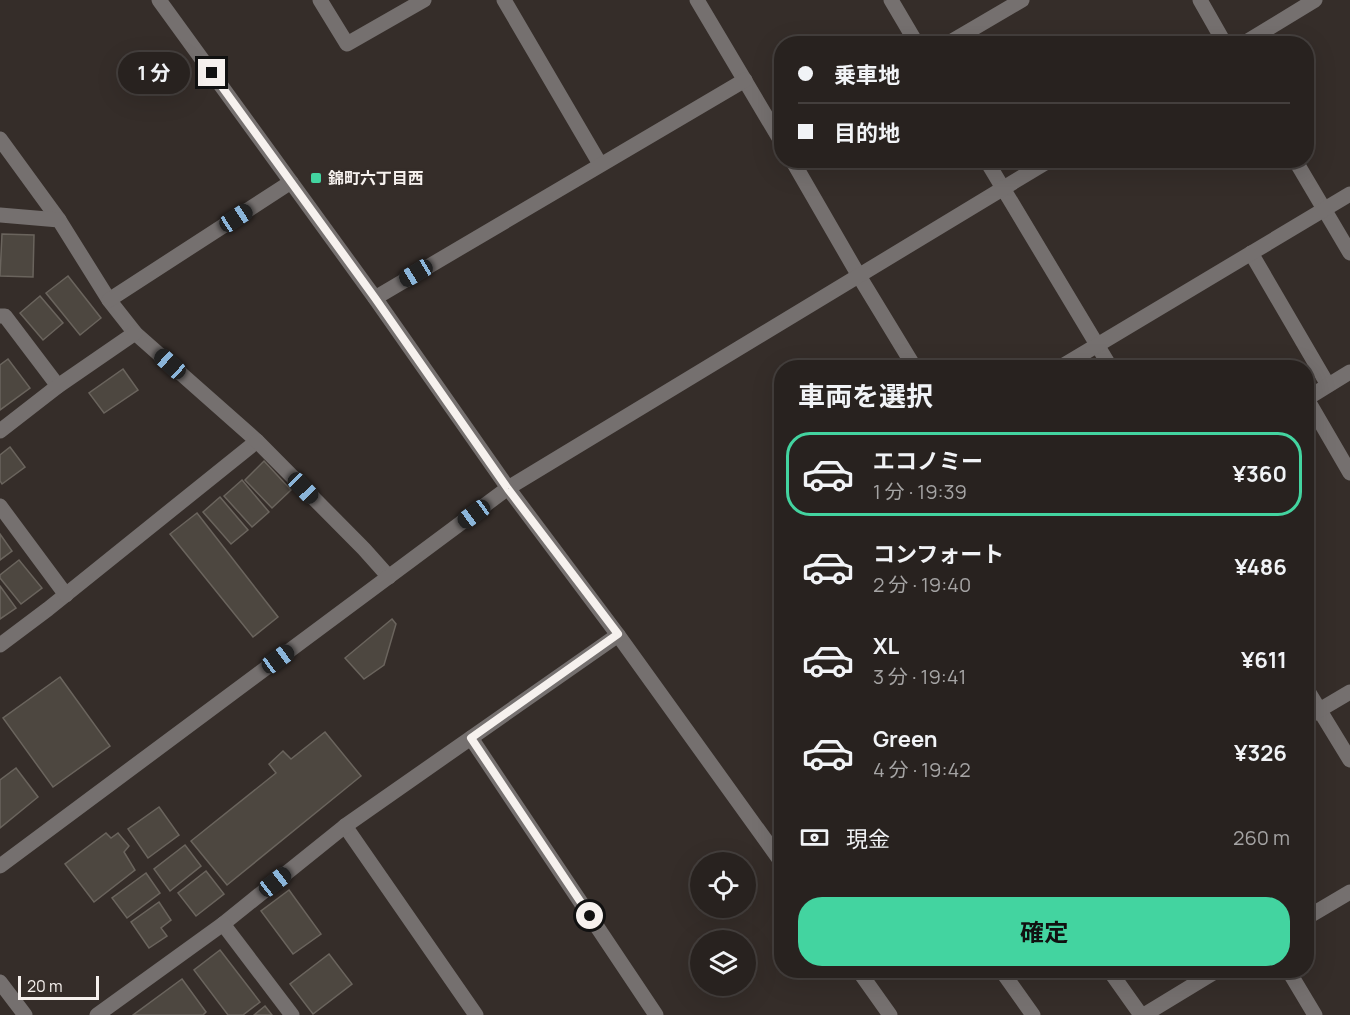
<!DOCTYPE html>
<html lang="ja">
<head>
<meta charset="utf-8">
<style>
  body { margin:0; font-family:Manrope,"Noto Sans JP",sans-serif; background:#302a28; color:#f1f3f6; height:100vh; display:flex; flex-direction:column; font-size:22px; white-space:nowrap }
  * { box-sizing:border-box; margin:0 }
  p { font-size:20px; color:#a5a4a4 }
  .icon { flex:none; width:33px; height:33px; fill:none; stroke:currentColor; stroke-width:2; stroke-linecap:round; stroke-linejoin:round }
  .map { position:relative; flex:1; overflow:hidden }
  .sheet { position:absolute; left:774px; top:360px; width:540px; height:618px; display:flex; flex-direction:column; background:#28221f; border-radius:24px; box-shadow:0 6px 24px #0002,0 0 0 2px #443f3d }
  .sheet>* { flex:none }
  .hud { position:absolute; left:774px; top:36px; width:540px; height:132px; border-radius:24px; box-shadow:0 6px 24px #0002,0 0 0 2px #443f3d; display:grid; align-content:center; height:132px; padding:0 24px; background:#28221f }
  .tools { position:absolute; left:690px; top:852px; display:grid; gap:12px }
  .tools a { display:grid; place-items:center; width:66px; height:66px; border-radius:50%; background:#28221f; box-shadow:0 6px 24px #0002,0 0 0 2px #443f3d; font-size:30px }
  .scale { position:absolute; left:18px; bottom:15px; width:81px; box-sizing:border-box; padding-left:6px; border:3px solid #f6f1ee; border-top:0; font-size:16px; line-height:21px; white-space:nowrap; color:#f6f1ee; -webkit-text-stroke:4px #352d29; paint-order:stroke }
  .end { position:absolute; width:27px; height:27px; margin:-14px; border:8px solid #f6f1ee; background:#111; box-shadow:0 0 0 3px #111 }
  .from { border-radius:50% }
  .bubble { position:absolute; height:42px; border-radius:21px; background:#28221f; box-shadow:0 6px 24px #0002,0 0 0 2px #443f3d; font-size:20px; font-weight:700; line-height:42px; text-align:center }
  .car { position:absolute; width:18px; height:36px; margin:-18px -9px; border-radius:8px; box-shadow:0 0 4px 2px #0007; background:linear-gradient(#222 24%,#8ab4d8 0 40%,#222 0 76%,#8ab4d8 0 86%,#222 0) }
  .hud b { display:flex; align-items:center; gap:21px; height:57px; font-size:22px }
  .hud b+b { border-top:2px solid #443f3d }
  .hud i { width:15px; height:15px; background:#f1f3f6 }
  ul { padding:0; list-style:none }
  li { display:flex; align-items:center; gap:18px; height:84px; margin:0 12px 9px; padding:0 12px; border:3px solid transparent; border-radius:24px }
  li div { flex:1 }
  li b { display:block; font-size:22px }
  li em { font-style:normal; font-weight:700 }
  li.current { border-color:#43d4a0 }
  li>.icon { width:54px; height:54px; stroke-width:1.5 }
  h2 { padding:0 24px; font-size:27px; line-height:72px }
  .pay { display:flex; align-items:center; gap:15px; height:66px; padding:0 24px; font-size:22px }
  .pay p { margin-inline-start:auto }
  .cta { display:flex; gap:12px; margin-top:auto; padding:12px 24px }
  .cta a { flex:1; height:69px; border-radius:24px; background:#43d4a0; color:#111; font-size:24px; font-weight:700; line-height:69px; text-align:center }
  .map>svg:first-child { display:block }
  .building { fill:#4d4740; stroke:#6a645d; stroke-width:1.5 }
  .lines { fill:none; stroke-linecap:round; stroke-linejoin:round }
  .minor { stroke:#75706f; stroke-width:15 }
  .route { stroke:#f6f1ee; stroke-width:8 }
  .poi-dot { fill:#43d4a0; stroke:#352d29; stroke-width:2 }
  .labels { text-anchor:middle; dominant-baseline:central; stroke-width:4.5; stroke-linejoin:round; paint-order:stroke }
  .poi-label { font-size:16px; font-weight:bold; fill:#f6f1ee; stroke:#352d29; text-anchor:start }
</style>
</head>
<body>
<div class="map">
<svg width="1350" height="1015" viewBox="0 0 1350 1015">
  <rect width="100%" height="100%" fill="#352d29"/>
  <!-- building -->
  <g class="building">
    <path d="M 2,234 L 34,235 L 33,277 L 0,276 Z"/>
    <path d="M 68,276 L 101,318 L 80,335 L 46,293 Z"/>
    <path d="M 40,296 L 63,323 L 43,340 L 20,313 Z"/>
    <path d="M 8,359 L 30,388 L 0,410 L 0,365 Z"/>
    <path d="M 123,369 L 138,390 L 104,413 L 89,393 Z"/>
    <path d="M 10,447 L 25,467 L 2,484 L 0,481 L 0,455 Z"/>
    <path d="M 264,461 L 291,490 L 272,508 L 245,480 Z"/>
    <path d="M 242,480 L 269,512 L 252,527 L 224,496 Z"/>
    <path d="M 220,497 L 248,530 L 231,544 L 203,512 Z"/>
    <path d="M 197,513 L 278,617 L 253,637 L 170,534 Z"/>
    <path d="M 0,534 L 12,551 L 0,560 Z"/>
    <path d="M 19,560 L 42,588 L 21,604 L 0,578 L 0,575 Z"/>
    <path d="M 0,586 L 16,608 L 0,619 Z"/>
    <path d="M 392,619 L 396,624 L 384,665 L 364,679 L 345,658 Z"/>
    <path d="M 60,677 L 110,746 L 53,787 L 3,718 Z"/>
    <path d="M 325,732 L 361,776 L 227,885 L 191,841 L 276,773 L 269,764 L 283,751 L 291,759 Z"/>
    <path d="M 16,768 L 38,797 L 0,828 L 0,780 Z"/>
    <path d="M 159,807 L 179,835 L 148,858 L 128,829 Z"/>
    <path d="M 106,833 L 111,838 L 118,833 L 129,846 L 124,852 L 135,870 L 94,902 L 65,864 Z"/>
    <path d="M 185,845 L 201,866 L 170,891 L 154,869 Z"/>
    <path d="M 206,871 L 224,894 L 196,916 L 178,893 Z"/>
    <path d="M 146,873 L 160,893 L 127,918 L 112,898 Z"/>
    <path d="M 289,890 L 321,934 L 293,954 L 261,911 Z"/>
    <path d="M 159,902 L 171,920 L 161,928 L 167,936 L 149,948 L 131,922 Z"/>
    <path d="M 220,950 L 260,1002 L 243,1015 L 228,1015 L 194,970 Z"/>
    <path d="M 329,954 L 352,984 L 313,1014 L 290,984 Z"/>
    <path d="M 182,979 L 206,1012 L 203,1015 L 133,1015 Z"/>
    <path d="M 265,1006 L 272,1015 L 254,1015 Z"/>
  </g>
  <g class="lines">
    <!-- minor -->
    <g class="minor">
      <path d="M 159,0 L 375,298 L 508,488 L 618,635 L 782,863"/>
      <path d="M 320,0 L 347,44 L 424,0"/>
      <path d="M 504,0 L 600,164"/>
      <path d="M 697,0 L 782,143"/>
      <path d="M 891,0 L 917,44"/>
      <path d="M 1200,0 L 1225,44"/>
      <path d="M 947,44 L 1022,0"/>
      <path d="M 1243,44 L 1315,0"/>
      <path d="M 0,139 L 59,220"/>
      <path d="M 792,160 L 859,276 L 915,368"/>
      <path d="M 986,160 L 1111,368"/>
      <path d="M 1295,160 L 1350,253"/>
      <path d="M 0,215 L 59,220 L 109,300 L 135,333 L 257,441 L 48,609 L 0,645"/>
      <path d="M 1251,253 L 1328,385"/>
      <path d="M 375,298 L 745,80"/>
      <path d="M 109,300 L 291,182"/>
      <path d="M 0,316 L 5,316 L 58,386"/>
      <path d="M 1059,368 L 1350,194"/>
      <path d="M 1306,399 L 1350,372"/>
      <path d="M 1307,399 L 1350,473"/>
      <path d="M 0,431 L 58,386 L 135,333"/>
      <path d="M 257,441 L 364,549 L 389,577"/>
      <path d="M 0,506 L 66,595"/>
      <path d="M 1306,688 L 1350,760"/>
      <path d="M 1306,718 L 1350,692"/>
      <path d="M 471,738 L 656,1015"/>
      <path d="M 345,826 L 476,1015"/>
      <path d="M 0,866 L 508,488 L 1050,160"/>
      <path d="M 1306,918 L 1350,892"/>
      <path d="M 223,924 L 345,826 L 618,635"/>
      <path d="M 858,970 L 890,1015"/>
      <path d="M 1001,970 L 1033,1015"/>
      <path d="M 1109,970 L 1141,1015"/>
      <path d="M 1288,970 L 1315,1015"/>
      <path d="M 0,982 L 25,1015"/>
      <path d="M 97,1015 L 223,924 L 292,1015"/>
      <path d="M 1144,1015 L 1218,970"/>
    </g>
  </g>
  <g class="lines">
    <!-- route -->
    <path class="route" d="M 212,73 L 375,298 L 508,489 L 618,634 L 471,738 L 590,916"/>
  </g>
  <!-- markers -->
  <rect class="poi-dot" x="310" y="172" width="12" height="12" rx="3"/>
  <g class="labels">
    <!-- poi labels -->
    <g class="poi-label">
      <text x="328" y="178">錦町六丁目西</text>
    </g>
  </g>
</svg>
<div class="tools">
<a><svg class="icon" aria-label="locate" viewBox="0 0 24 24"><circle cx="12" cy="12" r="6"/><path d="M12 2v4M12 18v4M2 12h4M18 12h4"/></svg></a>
<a><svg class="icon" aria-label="layers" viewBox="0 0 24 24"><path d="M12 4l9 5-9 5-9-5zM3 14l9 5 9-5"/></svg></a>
</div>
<div class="scale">20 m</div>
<i class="end from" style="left:590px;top:916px"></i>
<i class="end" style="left:212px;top:73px"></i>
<div class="bubble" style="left:118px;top:52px;width:72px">1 分</div>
<i class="car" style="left:236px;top:218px;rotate:57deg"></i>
<i class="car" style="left:416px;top:273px;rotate:239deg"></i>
<i class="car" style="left:170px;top:364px;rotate:312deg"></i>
<i class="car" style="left:303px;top:488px;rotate:136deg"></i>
<i class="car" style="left:474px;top:514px;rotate:234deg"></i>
<i class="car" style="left:278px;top:659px;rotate:54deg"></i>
<i class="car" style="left:275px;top:882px;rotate:52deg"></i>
<div class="hud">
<b><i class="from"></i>乗車地</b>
<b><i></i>目的地</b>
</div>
<section class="sheet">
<h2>車両を選択</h2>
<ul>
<li class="current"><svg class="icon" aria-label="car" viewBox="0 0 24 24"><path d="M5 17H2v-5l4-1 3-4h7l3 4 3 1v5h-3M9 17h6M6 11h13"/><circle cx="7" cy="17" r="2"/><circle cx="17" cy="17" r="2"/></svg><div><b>エコノミー</b><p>1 分 · 19:39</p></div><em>¥360</em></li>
<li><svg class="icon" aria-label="car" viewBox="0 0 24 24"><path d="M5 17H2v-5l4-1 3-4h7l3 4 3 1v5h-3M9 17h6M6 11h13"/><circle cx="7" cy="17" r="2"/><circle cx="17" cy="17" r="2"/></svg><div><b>コンフォート</b><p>2 分 · 19:40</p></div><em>¥486</em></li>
<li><svg class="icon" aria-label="car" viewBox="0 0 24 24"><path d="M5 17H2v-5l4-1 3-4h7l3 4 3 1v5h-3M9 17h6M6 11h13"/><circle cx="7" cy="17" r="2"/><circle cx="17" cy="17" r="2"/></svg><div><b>XL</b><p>3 分 · 19:41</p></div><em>¥611</em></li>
<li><svg class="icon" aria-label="car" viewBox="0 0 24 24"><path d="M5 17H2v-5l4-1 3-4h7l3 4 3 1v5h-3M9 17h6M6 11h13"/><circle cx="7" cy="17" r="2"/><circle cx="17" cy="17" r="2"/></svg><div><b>Green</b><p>4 分 · 19:42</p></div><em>¥326</em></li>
</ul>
<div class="pay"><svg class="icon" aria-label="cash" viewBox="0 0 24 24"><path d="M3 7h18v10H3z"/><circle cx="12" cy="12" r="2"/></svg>現金<p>260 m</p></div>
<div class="cta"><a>確定</a></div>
</section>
</div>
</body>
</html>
